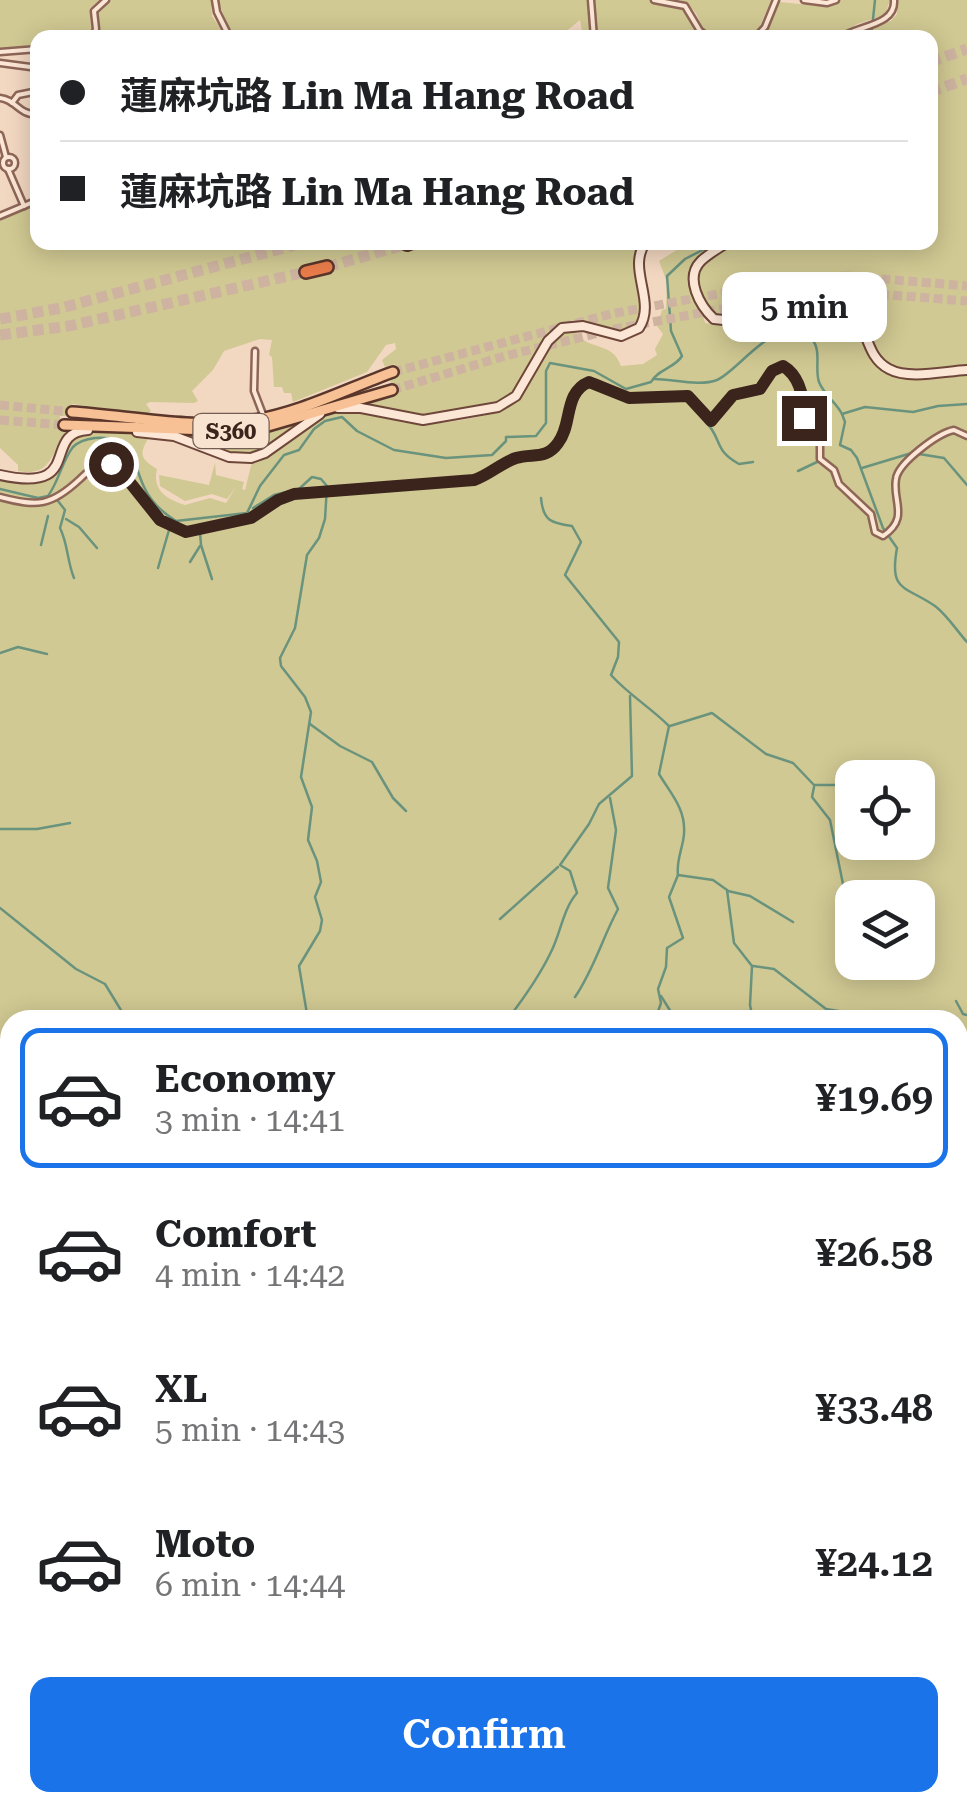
<!DOCTYPE html>
<html lang="en">
<head>
<meta charset="utf-8">
<style>
  body { margin:0; font-family:"Roboto Serif","Noto Sans SC",serif; background:#f2f2f2; color:#202124; height:100vh; display:flex; flex-direction:column; font-size:38px; white-space:nowrap }
  * { box-sizing:border-box; margin:0 }
  p { font-size:32px; color:#757577 }
  .icon { flex:none; width:55px; height:55px; fill:none; stroke:currentColor; stroke-width:2; stroke-linecap:round; stroke-linejoin:round }
  .map { position:relative; flex:1; overflow:hidden }
  .panel { position:absolute; left:0px; top:1010px; width:968px; height:802px; display:flex; flex-direction:column; background:#fff; border-radius:30px 30px 0 0; box-shadow:0 5px 25px #0003 }
  .panel>* { flex:none }
  .hud { position:absolute; left:30px; top:30px; width:908px; height:220px; border-radius:20px; box-shadow:0 5px 25px #0003; display:grid; align-content:center; height:220px; padding:0 30px; background:#fff }
  .buttons { position:absolute; left:835px; top:760px; display:grid; gap:20px }
  .buttons a { display:grid; place-items:center; width:100px; height:100px; border-radius:20px; background:#fff; box-shadow:0 5px 25px #0003; font-size:50px }
  .end { position:absolute; width:45px; height:45px; margin:-22px; border:12px solid #3b241c; background:#fff; box-shadow:0 0 0 5px #fff }
  .from { border-radius:50% }
  .bubble { position:absolute; height:70px; border-radius:20px; background:#fff; box-shadow:0 5px 25px #0003; font-size:32px; font-weight:600; line-height:70px; text-align:center }
  .hud b { display:flex; align-items:center; gap:35px; height:95px; font-size:38px }
  .hud b+b { border-top:2px solid #e0e0e0 }
  .hud i { width:25px; height:25px; background:#202124 }
  ul { padding:18px 0 0; list-style:none }
  li { display:flex; align-items:center; gap:30px; height:140px; margin:0 20px 15px; padding:0 10px; border:5px solid transparent; border-radius:20px }
  li div { flex:1 }
  li b { display:block; font-size:38px }
  li em { font-style:normal; font-weight:600 }
  li.current { border-color:#1a73e8 }
  li>.icon { width:90px; height:90px; stroke-width:1.5 }
  .cta { display:flex; gap:20px; margin-top:auto; padding:20px 30px }
  .cta a { flex:1; height:115px; border-radius:20px; background:#1a73e8; color:#fff; font-size:40px; font-weight:600; line-height:115px; text-align:center }
  .map>svg:first-child { display:block }
  .green { fill:#d1c993; fill-rule:evenodd }
  .lines { fill:none; stroke-linecap:round; stroke-linejoin:round }
  .stream { stroke:#6a937e; stroke-width:2.5 }
  .primary-tunnel { stroke:#cdb3a0; stroke-width:9; stroke-dasharray:9 4.5; stroke-linecap:butt }
  .highway-tunnel { stroke:#cdb3a0; stroke-width:11; stroke-dasharray:11 5.5; stroke-linecap:butt }
  .street-casing { stroke:#8d6657; stroke-width:9 }
  .secondary-casing { stroke:#6e473a; stroke-width:12 }
  .primary-casing { stroke:#5a362b; stroke-width:14 }
  .highway-casing { stroke:#5a362b; stroke-width:16 }
  .street { stroke:#fce6d5; stroke-width:4 }
  .secondary { stroke:#fce6d5; stroke-width:8 }
  .primary { stroke:#f8c195; stroke-width:9 }
  .highway { stroke:#e97c4a; stroke-width:11 }
  .route { stroke:#3b241c; stroke-width:12 }
  .labels { text-anchor:middle; dominant-baseline:central; stroke-width:10; stroke-linejoin:round; paint-order:stroke }
  .shield { fill:#f8e3d1; stroke:#745d52; stroke-width:2.5 }
  .shield-label { font-size:22px; font-weight:bold; fill:#3b241c }
</style>
</head>
<body>
<div class="map">
<svg width="967" height="1811" viewBox="0 0 967 1811">
  <rect width="100%" height="100%" fill="#f2d7c1"/>
  <!-- green -->
  <g class="green">
    <path d="M 0,0 L 99,0 L 90,8 L 91,30 L 62,37 L 38,38 L 37,46 L 0,50 Z"/>
    <path d="M 110,0 L 211,0 L 212,16 L 226,37 L 152,37 L 151,30 C 132,30 118,35 98,36 L 98,12 Z"/>
    <path d="M 218,0 L 587,0 L 591,34 L 590,37 L 583,37 L 580,20 L 559,37 L 232,37 Z"/>
    <path d="M 593,0 L 648,0 L 681,7 L 699,37 L 596,37 Z"/>
    <path d="M 680,0 L 771,0 L 759,28 L 747,38 C 679,37 716,19 680,0 Z"/>
    <path d="M 842,0 L 890,0 L 885,15 L 857,24 L 836,37 L 760,38 C 770,27 769,11 780,2 L 828,7 Z"/>
    <path d="M 897,0 L 967,0 L 967,366 C 946,367 919,373 898,369 C 865,361 873,303 832,291 C 821,288 805,284 794,286 C 766,292 724,345 704,301 C 700,292 695,282 698,272 C 702,258 721,250 732,243 L 930,242 L 930,38 L 845,37 L 891,21 L 897,14 Z"/>
    <path d="M 37,203 L 38,242 L 640,243 C 625,270 651,300 635,326 L 624,331 L 612,331 L 582,319 L 559,323 L 548,332 L 514,391 L 495,404 L 429,415 L 362,404 L 363,395 L 392,387 L 389,376 L 398,373 L 395,364 L 385,367 L 382,360 L 396,349 L 395,343 L 386,345 L 367,372 L 293,402 L 291,393 L 284,393 L 282,387 L 274,387 L 272,357 L 269,355 L 272,340 L 260,339 L 224,351 L 213,370 L 192,391 L 198,401 L 194,403 L 150,402 L 146,404 L 151,411 L 147,414 L 72,404 L 70,416 L 60,416 L 60,424 L 71,425 C 67,432 61,439 57,447 C 48,467 41,475 18,471 L 18,465 L 0,448 L 0,218 Z"/>
    <path d="M 688,243 L 720,243 C 670,274 696,280 705,323 L 729,327 C 750,319 766,296 789,292 C 799,290 811,293 820,295 C 870,306 856,360 889,373 C 910,381 944,373 967,373 L 967,1746 L 959,1745 L 958,1735 L 958,1020 L 10,1020 L 10,1802 L 65,1803 L 67,1811 L 0,1811 L 0,1789 L 4,1788 L 0,1785 L 0,477 C 78,495 41,452 79,436 C 98,428 129,435 149,436 C 142,451 136,457 157,469 C 152,490 166,499 185,505 L 210,498 L 226,503 L 236,487 L 227,499 L 212,494 L 185,501 L 160,486 L 159,475 L 209,485 L 215,463 L 216,475 L 244,482 L 242,489 L 245,490 L 252,462 C 284,450 304,417 339,412 C 363,408 384,419 407,423 C 429,427 486,418 506,408 C 538,390 535,338 574,328 C 585,353 612,339 621,366 L 643,364 L 657,355 L 655,349 L 663,334 L 657,326 L 662,310 L 666,309 L 667,282 L 659,261 ZM 852,778 L 918,778 L 918,842 L 852,842 ZM 852,898 L 918,898 L 918,962 L 852,962 Z"/>
    <path d="M 311,416 C 294,429 272,452 251,456 C 231,459 181,435 158,430 L 209,433 Z"/>
    <path d="M 715,1802 L 716,1811 L 69,1811 L 66,1803 Z"/>
  </g>
  <g class="lines">
    <!-- stream -->
    <g class="stream">
      <path d="M 871,38 L 875,0"/>
      <path d="M 654,379 C 673,379 699,387 717,380 C 739,371 779,309 810,337 C 823,349 814,367 819,382 C 824,395 836,402 842,414 L 865,407 L 913,412 L 938,406 L 967,404"/>
      <path d="M 842,414 L 845,422 L 840,445 L 851,450 L 857,458 L 883,528 L 897,548 C 889,592 904,585 935,606 C 947,615 957,631 967,642"/>
      <path d="M 808,420 L 819,414 L 827,395"/>
      <path d="M 705,421 C 723,439 713,450 739,464 L 753,462"/>
      <path d="M 785,435 L 794,430 L 800,419"/>
      <path d="M 919,454 L 944,458 L 967,485"/>
      <path d="M 862,468 L 915,452"/>
      <path d="M 798,471 L 817,462"/>
      <path d="M 0,489 L 38,498 L 48,496 C 59,481 62,461 73,447 C 79,441 87,439 95,438 C 134,435 132,461 144,487 C 151,502 163,513 176,521 L 247,513 L 260,486 L 284,455 L 299,450 L 314,429 L 325,421 L 342,417 L 357,431 L 394,450 L 446,458 L 492,455 L 506,441 L 506,437 L 536,436 L 546,423 L 546,371 L 550,363 L 594,371 L 626,389 L 651,382 C 658,369 675,368 682,356 L 671,331 L 667,276 L 685,259 L 718,242"/>
      <path d="M 541,498 C 543,521 551,523 572,526 L 581,542 L 565,575 L 619,642 L 618,657 L 611,675 C 629,695 650,707 669,726 L 659,774 C 671,794 686,809 684,834 C 683,848 676,860 678,875 L 713,880 L 727,890 L 734,943 L 752,966 L 750,1005 L 753,1020"/>
      <path d="M 58,501 L 65,510 L 60,528 C 68,544 67,561 74,578"/>
      <path d="M 253,508 L 274,495 L 299,489 L 312,477 L 321,479 L 327,486 L 325,519 L 319,538 L 307,555 L 295,628 L 280,658 L 281,666 L 305,697 L 311,712 L 301,777 L 312,807 L 308,840 L 317,861 L 321,882 L 315,897 L 322,920 L 320,931 L 299,966 L 308,1020"/>
      <path d="M 66,519 L 79,527 L 97,548"/>
      <path d="M 200,532 L 201,545 L 212,579"/>
      <path d="M 41,545 L 48,516"/>
      <path d="M 190,562 L 200,546"/>
      <path d="M 158,568 L 169,530"/>
      <path d="M 0,653 L 18,647 L 47,654"/>
      <path d="M 310,724 L 340,746 L 372,762 L 393,798 L 406,811"/>
      <path d="M 670,726 L 712,713 L 766,754 L 793,763 L 814,785 L 852,785"/>
      <path d="M 814,787 L 812,797 L 830,820 L 844,889 L 852,900"/>
      <path d="M 0,829 L 37,829 L 70,823"/>
      <path d="M 728,891 L 750,896 L 793,922"/>
      <path d="M 0,908 L 76,969 L 105,984 L 127,1020"/>
      <path d="M 500,919 L 558,867"/>
      <path d="M 753,966 L 774,969 L 826,1009 L 857,1014"/>
      <path d="M 661,996 L 676,1020"/>
      <path d="M 575,997 C 594,969 602,939 618,909 L 608,888 L 616,830 L 610,798"/>
      <path d="M 956,1001 L 963,1014 L 967,1015"/>
      <path d="M 507,1020 C 524,998 539,977 551,952 C 561,932 563,909 577,893 L 570,871 L 560,865 L 589,824 L 599,804 L 632,776 L 630,696"/>
      <path d="M 655,1020 L 661,1003 L 658,989 L 666,967 L 667,948 L 683,938 L 669,897 L 678,875"/>
      <path d="M 0,1089 L 10,1091"/>
      <path d="M 0,1125 L 10,1144"/>
      <path d="M 958,1140 L 967,1152"/>
      <path d="M 958,1306 L 967,1311"/>
      <path d="M 0,1620 L 10,1629"/>
      <path d="M 958,1745 L 967,1747"/>
      <path d="M 39,1811 L 41,1802"/>
    </g>
    <!-- primary-tunnel -->
    <g class="primary-tunnel">
      <path d="M 393,372 L 611,314 L 803,278 L 847,276 L 967,286"/>
      <path d="M 392,390 L 505,356 L 615,329 L 807,293 L 852,292 L 967,301"/>
      <path d="M 0,405 L 72,412"/>
      <path d="M 0,420 L 64,425"/>
    </g>
    <!-- highway-tunnel -->
    <g class="highway-tunnel">
      <path d="M 930,62 L 967,49"/>
      <path d="M 930,92 L 967,79"/>
      <path d="M 327,267 L 407,244"/>
      <path d="M 0,319 L 61,308 L 306,242"/>
      <path d="M 0,335 L 69,326 L 306,272"/>
    </g>
    <defs>
      <g id="street">
        <path d="M 215,0 L 217,12 L 230,38"/>
        <path d="M 591,0 L 594,38"/>
        <path d="M 654,0 L 685,6 L 700,31 L 710,38"/>
        <path d="M 804,0 L 827,3 L 836,0"/>
        <path d="M 71,38 L 94,34 L 96,29 L 94,11 L 106,0"/>
        <path d="M 755,38 L 765,27 L 776,0"/>
        <path d="M 840,38 C 858,25 896,26 894,0"/>
        <path d="M 0,52 L 38,49"/>
        <path d="M 0,63 L 38,68"/>
        <path d="M 0,98 C 17,100 17,114 38,115"/>
        <path d="M 12,103 L 18,95 L 38,91"/>
        <path d="M 0,135 L 6,157"/>
        <circle cx="9" cy="163" r="6"/>
        <path d="M 8,169 L 24,206"/>
        <path d="M 0,216 L 38,200"/>
        <path d="M 255,351 L 254,391 L 264,417"/>
        <path d="M 0,497 C 38,507 51,506 80,479 C 88,471 95,465 106,462 L 120,469 L 160,520 L 186,532 L 251,518 L 278,499 L 294,494 L 474,480 C 489,475 500,463 515,459 C 532,453 545,460 558,444 C 573,425 563,396 587,383 L 596,383 L 629,398 L 688,396 L 711,421 L 732,396 L 761,388 L 772,371 L 783,366 C 802,377 803,402 805,421 L 820,435 L 820,459 L 834,470 L 839,484 L 871,514 L 875,532 L 883,536 C 910,518 892,501 896,479 C 898,463 938,433 954,430 L 967,436"/>
        <path d="M 779,1802 L 781,1811"/>
        <path d="M 922,1811 L 924,1802"/>
      </g>
      <g id="secondary">
        <path d="M 728,242 C 719,248 708,254 701,261 C 684,278 700,306 714,319 L 733,321 C 752,313 766,294 787,290 C 797,287 808,289 818,291 C 875,303 856,352 889,369 C 909,380 945,371 967,370"/>
        <path d="M 338,408 L 361,408 L 423,420 L 498,407 L 516,396 L 548,341 L 562,328 L 583,326 L 621,336 L 639,328 C 657,301 626,268 646,242"/>
        <path d="M 137,432 L 174,436 L 229,457 L 251,458 L 265,453 L 320,414"/>
        <path d="M 0,475 C 86,494 40,433 88,430"/>
      </g>
      <g id="primary">
        <path d="M 72,412 C 131,416 189,429 248,421 C 298,414 346,389 393,372"/>
        <path d="M 64,425 L 238,431 L 268,426 L 392,390"/>
      </g>
      <g id="highway">
        <path d="M 407,244 L 412,242"/>
        <path d="M 306,272 L 327,267"/>
      </g>
    </defs>
    <!-- street casing -->
    <use href="#street" class="street-casing"/>
    <!-- secondary casing -->
    <use href="#secondary" class="secondary-casing"/>
    <!-- primary casing -->
    <use href="#primary" class="primary-casing"/>
    <!-- highway casing -->
    <use href="#highway" class="highway-casing"/>
    <!-- street -->
    <use href="#street" class="street"/>
    <!-- secondary -->
    <use href="#secondary" class="secondary"/>
    <!-- primary -->
    <use href="#primary" class="primary"/>
    <!-- highway -->
    <use href="#highway" class="highway"/>
  </g>
  <g class="lines">
    <!-- route -->
    <path class="route" d="M 111,464 L 120,470 L 160,520 L 186,532 L 251,518 L 278,500 L 294,494 L 474,480 C 489,475 501,463 516,458 C 533,453 546,460 558,443 C 573,424 563,393 589,382 L 629,398 L 688,396 L 711,421 L 733,395 L 760,389 L 772,371 L 783,366 C 800,376 804,399 804,418"/>
  </g>
  <g class="labels">
    <!-- shield labels -->
    <rect class="shield" x="193.5" y="414" width="75" height="34" rx="8"/>
    <g class="shield-label">
      <text x="231" y="431">S360</text>
    </g>
  </g>
</svg>
<div class="buttons">
<a><svg class="icon" aria-label="locate" viewBox="0 0 24 24"><circle cx="12" cy="12" r="6"/><path d="M12 2v4M12 18v4M2 12h4M18 12h4"/></svg></a>
<a><svg class="icon" aria-label="layers" viewBox="0 0 24 24"><path d="M12 4l9 5-9 5-9-5zM3 14l9 5 9-5"/></svg></a>
</div>
<i class="end from" style="left:111px;top:464px"></i>
<i class="end" style="left:804px;top:418px"></i>
<div class="bubble" style="left:722px;top:272px;width:165px">5 min</div>
<div class="hud">
<b><i class="from"></i>蓮麻坑路 Lin Ma Hang Road</b>
<b><i></i>蓮麻坑路 Lin Ma Hang Road</b>
</div>
<section class="panel">
<ul>
<li class="current"><svg class="icon" aria-label="car" viewBox="0 0 24 24"><path d="M5 17H2v-5l4-1 3-4h7l3 4 3 1v5h-3M9 17h6M6 11h13"/><circle cx="7" cy="17" r="2"/><circle cx="17" cy="17" r="2"/></svg><div><b>Economy</b><p>3 min · 14:41</p></div><em>¥19.69</em></li>
<li><svg class="icon" aria-label="car" viewBox="0 0 24 24"><path d="M5 17H2v-5l4-1 3-4h7l3 4 3 1v5h-3M9 17h6M6 11h13"/><circle cx="7" cy="17" r="2"/><circle cx="17" cy="17" r="2"/></svg><div><b>Comfort</b><p>4 min · 14:42</p></div><em>¥26.58</em></li>
<li><svg class="icon" aria-label="car" viewBox="0 0 24 24"><path d="M5 17H2v-5l4-1 3-4h7l3 4 3 1v5h-3M9 17h6M6 11h13"/><circle cx="7" cy="17" r="2"/><circle cx="17" cy="17" r="2"/></svg><div><b>XL</b><p>5 min · 14:43</p></div><em>¥33.48</em></li>
<li><svg class="icon" aria-label="car" viewBox="0 0 24 24"><path d="M5 17H2v-5l4-1 3-4h7l3 4 3 1v5h-3M9 17h6M6 11h13"/><circle cx="7" cy="17" r="2"/><circle cx="17" cy="17" r="2"/></svg><div><b>Moto</b><p>6 min · 14:44</p></div><em>¥24.12</em></li>
</ul>
<div class="cta"><a>Confirm</a></div>
</section>
</div>
</body>
</html>
